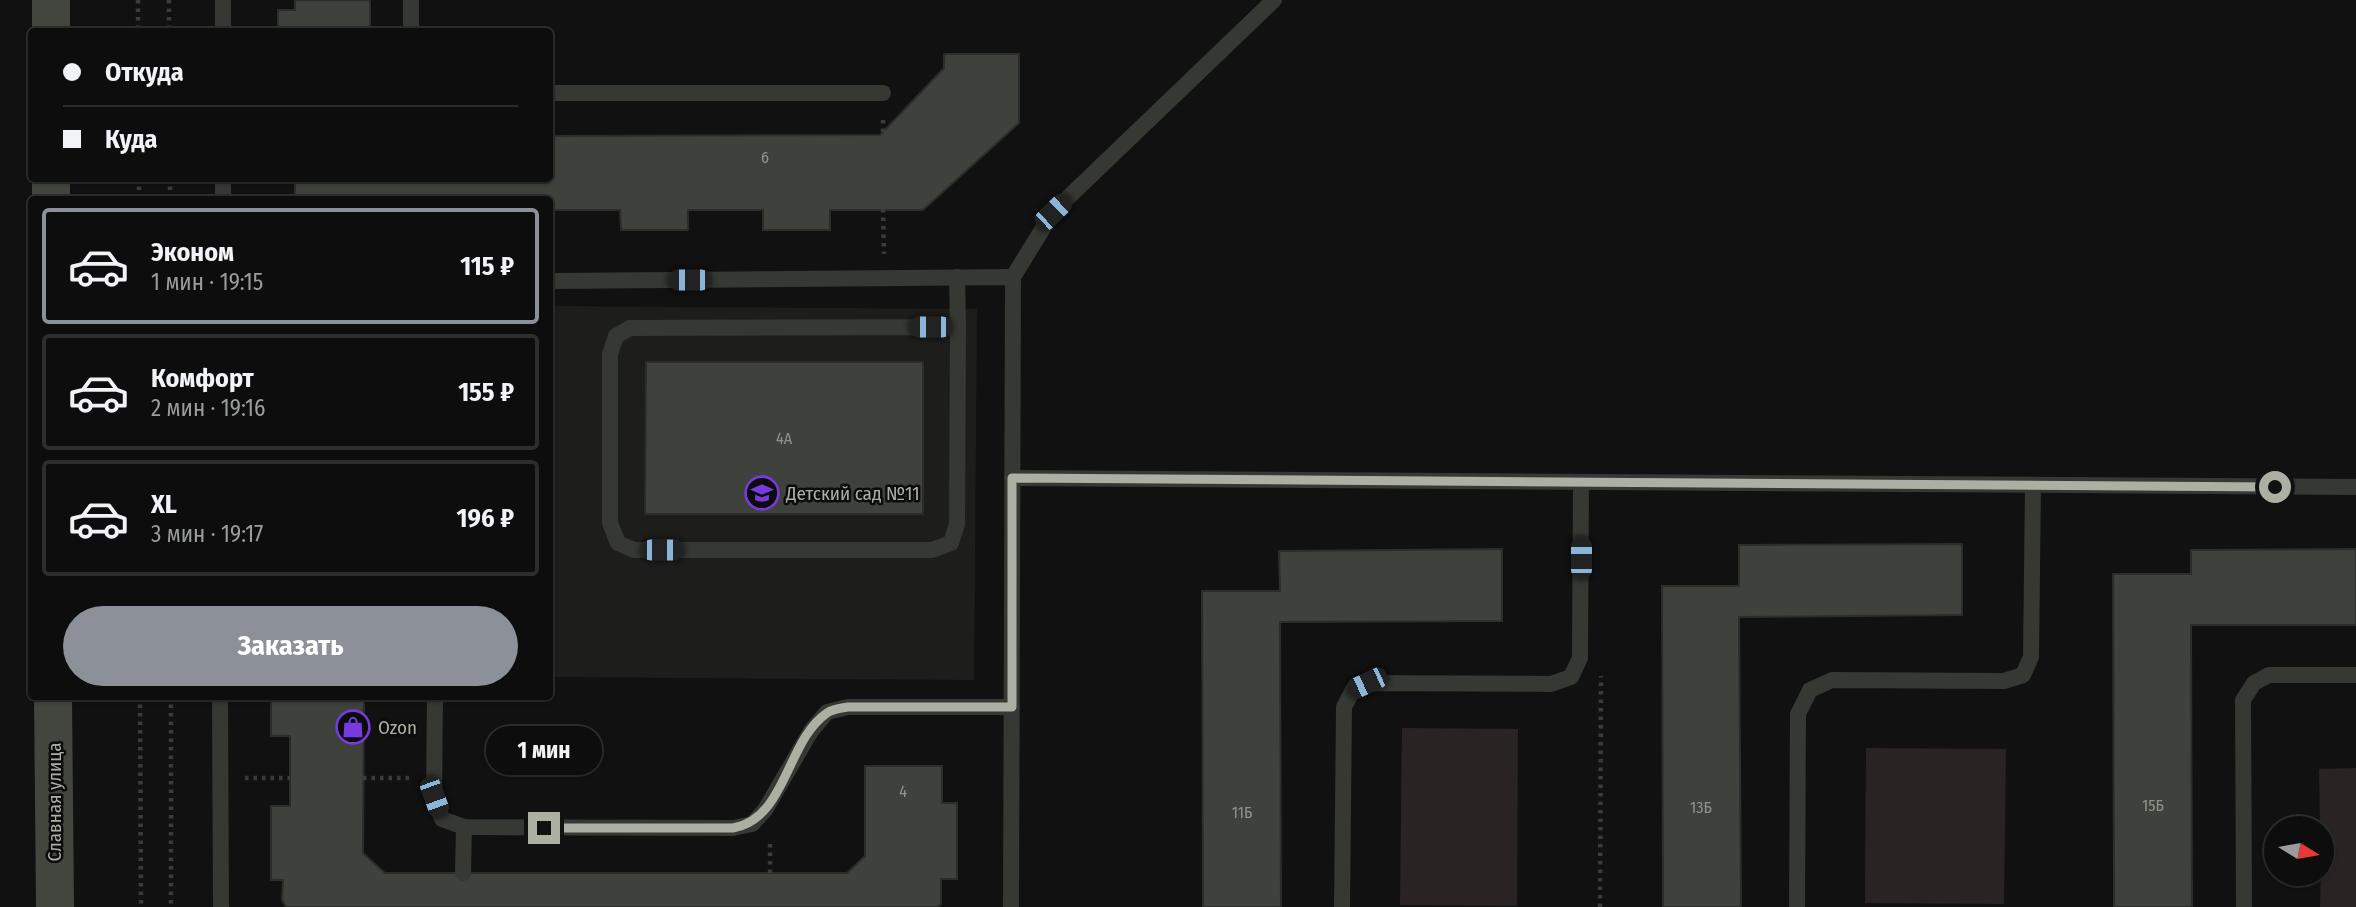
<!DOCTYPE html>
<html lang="ru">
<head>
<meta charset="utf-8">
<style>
  body { margin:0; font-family:"Fira Sans Condensed",sans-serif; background:#1a1b1a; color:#f1f3f6; height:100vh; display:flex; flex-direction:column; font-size:26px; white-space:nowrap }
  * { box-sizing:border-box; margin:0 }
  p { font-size:23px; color:#9a9c9d }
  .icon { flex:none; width:38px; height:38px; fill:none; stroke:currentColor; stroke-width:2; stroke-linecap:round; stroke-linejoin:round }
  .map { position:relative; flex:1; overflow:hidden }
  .panel { position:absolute; left:28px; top:196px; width:525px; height:504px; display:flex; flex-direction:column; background:#0c0d0c; border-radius:7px; box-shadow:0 2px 5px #0004,0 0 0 2px #2c2d2d }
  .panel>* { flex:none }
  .top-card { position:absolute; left:28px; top:28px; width:525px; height:154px; border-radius:7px; box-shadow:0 2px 5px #0004,0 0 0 2px #2c2d2d; display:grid; align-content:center; height:154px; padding:0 35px; background:#0c0d0c }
  .needle { width:46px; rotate:101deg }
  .fabs { position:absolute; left:2264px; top:816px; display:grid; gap:14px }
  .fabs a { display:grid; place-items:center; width:70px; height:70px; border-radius:50%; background:#0c0d0c; box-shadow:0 2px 5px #0004,0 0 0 2px #2c2d2d; font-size:35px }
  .end { position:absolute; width:32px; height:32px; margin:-16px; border:9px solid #abb0a2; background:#111; box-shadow:0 0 0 4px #111 }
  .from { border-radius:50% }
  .bubble { position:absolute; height:49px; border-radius:24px; background:#0c0d0c; box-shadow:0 2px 5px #0004,0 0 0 2px #2c2d2d; font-size:23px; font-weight:700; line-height:49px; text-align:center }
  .car { position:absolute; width:21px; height:42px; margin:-21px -10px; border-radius:9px; box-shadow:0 0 5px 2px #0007; background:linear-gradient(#222 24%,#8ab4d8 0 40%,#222 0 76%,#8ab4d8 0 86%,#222 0) }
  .top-card b { display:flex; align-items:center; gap:24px; height:66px; font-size:26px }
  .top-card b+b { border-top:2px solid #2c2d2d }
  .top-card i { width:18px; height:18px; background:#f1f3f6 }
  ul { padding:12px 0 0; list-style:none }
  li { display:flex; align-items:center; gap:21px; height:116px; margin:0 14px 10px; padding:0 21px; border:4px solid #2c2d2d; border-radius:7px }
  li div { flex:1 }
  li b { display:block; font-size:26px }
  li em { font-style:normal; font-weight:700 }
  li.active { border-color:#8c9099 }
  li>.icon { width:63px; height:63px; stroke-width:1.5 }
  .primary-button { display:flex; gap:14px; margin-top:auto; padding:14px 35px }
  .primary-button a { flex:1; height:80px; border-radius:42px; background:#8c9099; color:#fff; font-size:28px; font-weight:700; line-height:80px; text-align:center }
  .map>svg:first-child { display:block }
  .built { fill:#1d1e1c }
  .green { fill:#2a2324 }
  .building { fill:#3e413c; stroke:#2b2d2a; stroke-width:2 }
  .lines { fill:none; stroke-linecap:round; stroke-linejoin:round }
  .path { stroke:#3a3c37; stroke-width:4.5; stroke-dasharray:3.5 5; stroke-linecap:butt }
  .lane { stroke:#353833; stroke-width:16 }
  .secondary { stroke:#43453f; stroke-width:38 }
  .route { stroke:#abb0a2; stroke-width:9 }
  .labels { text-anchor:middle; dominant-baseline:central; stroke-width:5; stroke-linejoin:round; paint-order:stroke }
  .number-label { font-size:16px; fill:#909488 }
  .poi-label { font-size:19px; fill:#abb0a2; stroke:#0b0c0b; text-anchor:start }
  .street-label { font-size:19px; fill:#abb0a2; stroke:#0b0c0b }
</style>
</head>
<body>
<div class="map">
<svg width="2356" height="907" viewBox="0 0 2356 907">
  <rect width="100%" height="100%" fill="#101110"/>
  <!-- built -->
  <path class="built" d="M 550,306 L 977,309 L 974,680 L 550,677 Z"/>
  <!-- green -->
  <g class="green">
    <path d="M 1402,728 L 1518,729 L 1517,906 L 1400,905 Z"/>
    <path d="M 1866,748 L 2006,749 L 2004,904 L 1865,903 Z"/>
    <path d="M 2356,768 L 2356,907 L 2320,907 L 2322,828 L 2320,828 L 2319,769 Z"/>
  </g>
  <!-- building -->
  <g class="building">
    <path d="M 295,0 L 370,0 L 370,32 L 278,32 L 278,10 L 295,10 Z"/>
    <path d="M 944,54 L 1019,54 L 1019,123 L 923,210 L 830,210 L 830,230 L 763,230 L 763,210 L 688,210 L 688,230 L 621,230 L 620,210 L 550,210 L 550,200 L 295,200 L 295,178 L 550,178 L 550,136 L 880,135 L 944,68 Z"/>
    <path d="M 646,362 L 923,362 L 923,514 L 645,514 Z"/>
    <path d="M 1962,544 L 1962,615 L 1739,617 L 1741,907 L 1663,907 L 1662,586 L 1739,586 L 1739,545 Z"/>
    <path d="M 1502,549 L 1502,621 L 1280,622 L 1281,907 L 1203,907 L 1202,591 L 1280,591 L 1279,551 Z"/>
    <path d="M 2356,549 L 2356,625 L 2191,625 L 2192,907 L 2114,907 L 2113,574 L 2191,574 L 2191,550 Z"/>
    <path d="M 271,696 L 364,696 L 363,853 L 385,873 L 847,873 L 865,856 L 865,766 L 942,766 L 942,803 L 957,803 L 957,879 L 941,879 L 941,904 L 938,907 L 286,907 L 282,900 L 283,880 L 271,880 L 271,806 L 290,806 L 290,736 L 271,736 Z"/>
  </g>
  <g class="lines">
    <!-- path -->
    <g class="path">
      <path d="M 138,0 L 138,32"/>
      <path d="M 169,0 L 169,32"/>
      <path d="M 883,132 L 883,118"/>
      <path d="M 139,178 L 139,200"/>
      <path d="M 170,178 L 170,200"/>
      <path d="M 883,209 L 884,254"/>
      <path d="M 140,696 L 141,907"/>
      <path d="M 171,696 L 171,907"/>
      <path d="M 245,778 L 290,778"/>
      <path d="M 363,778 L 411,778"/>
      <path d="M 770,873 L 770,843"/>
      <path d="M 1600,907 L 1601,676"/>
    </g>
    <!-- lane -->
    <g class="lane">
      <path d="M 223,0 L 223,32"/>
      <path d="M 411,0 L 411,32"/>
      <path d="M 550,93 L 883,93"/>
      <path d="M 223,178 L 223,200"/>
      <path d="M 957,277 L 958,327 L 957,524 L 951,543 L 932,550 L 634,550 L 618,543 L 610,523 L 610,354 L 616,336 L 630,328 L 958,327"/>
      <path d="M 1013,277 L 1053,212 L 1274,0"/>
      <path d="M 550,281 L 1013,277 L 1011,907"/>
      <path d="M 1012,478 L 2356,487"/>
      <path d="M 220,696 L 221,907"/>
      <path d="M 435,696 L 434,797 L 442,819 L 464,827 L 733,828 L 752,824 L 765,810 L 811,731 L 827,712 L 848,707 L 1012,707"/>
      <path d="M 463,873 L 464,827"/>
      <path d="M 1342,907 L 1344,707 L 1353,690 L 1367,683 L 1551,684 L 1571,677 L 1580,658 L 1581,482"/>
      <path d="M 1797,907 L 1798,714 L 1810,690 L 1832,680 L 2004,681 L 2023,675 L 2031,657 L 2033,485"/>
      <path d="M 2244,907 L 2243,700 L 2254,683 L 2269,675 L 2356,675"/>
    </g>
    <!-- secondary -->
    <g class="secondary">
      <path d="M 51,0 L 51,32"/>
      <path d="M 51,200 L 51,178"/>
      <path d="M 53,696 L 55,907"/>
    </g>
  </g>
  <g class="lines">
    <!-- route -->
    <path class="route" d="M 544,828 L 733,828 C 787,818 786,741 827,713 C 832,709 841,708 848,707 L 1012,707 L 1012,478 L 2275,487"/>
  </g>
  <!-- icons -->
  <defs>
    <symbol id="school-ring" viewBox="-11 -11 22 22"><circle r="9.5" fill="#0b0c0b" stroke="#763adf" stroke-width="1.5"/><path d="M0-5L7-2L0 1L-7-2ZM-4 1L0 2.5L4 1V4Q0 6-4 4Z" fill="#763adf"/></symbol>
    <symbol id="shop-ring" viewBox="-11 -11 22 22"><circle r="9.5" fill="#0b0c0b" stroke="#763adf" stroke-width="1.5"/><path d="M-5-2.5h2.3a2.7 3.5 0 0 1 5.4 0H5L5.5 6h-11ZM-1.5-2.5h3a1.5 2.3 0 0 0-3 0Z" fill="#763adf"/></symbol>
  </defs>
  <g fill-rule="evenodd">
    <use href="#school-ring" x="743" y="474" width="38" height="38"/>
    <use href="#shop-ring" x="334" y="708" width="38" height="38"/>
  </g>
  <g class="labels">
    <!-- number labels -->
    <g class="number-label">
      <text x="765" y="157">6</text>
      <text x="784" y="438">4А</text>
      <text x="903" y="791">4</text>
      <text x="2153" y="805">15Б</text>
      <text x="1701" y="807">13Б</text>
      <text x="1242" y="812">11Б</text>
    </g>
    <!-- poi labels -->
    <g class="poi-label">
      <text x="786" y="493">Детский сад №11</text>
      <text x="378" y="727">Ozon</text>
    </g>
    <!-- street labels -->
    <g class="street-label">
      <text transform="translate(54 802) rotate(-90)">Славная улица</text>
    </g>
  </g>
</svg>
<div class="fabs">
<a><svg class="needle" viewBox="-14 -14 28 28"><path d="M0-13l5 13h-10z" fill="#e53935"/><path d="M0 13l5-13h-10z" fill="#9a9c9d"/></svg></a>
</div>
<i class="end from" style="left:2275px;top:487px"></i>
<i class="end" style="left:544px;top:828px"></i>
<div class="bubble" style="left:486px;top:726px;width:116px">1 мин</div>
<i class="car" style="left:1053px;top:212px;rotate:46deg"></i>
<i class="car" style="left:689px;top:280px;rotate:270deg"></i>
<i class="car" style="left:930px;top:327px;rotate:270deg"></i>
<i class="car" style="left:662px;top:550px;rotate:90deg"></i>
<i class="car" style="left:1581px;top:558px;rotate:0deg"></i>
<i class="car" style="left:1367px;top:683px;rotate:245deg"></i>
<i class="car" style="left:434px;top:797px;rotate:160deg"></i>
<div class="top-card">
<b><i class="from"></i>Откуда</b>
<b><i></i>Куда</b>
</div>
<section class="panel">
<ul>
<li class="active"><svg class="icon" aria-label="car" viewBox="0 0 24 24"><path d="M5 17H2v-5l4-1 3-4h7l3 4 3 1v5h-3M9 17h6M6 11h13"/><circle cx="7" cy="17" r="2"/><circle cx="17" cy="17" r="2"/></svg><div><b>Эконом</b><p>1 мин · 19:15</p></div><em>115 ₽</em></li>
<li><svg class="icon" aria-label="car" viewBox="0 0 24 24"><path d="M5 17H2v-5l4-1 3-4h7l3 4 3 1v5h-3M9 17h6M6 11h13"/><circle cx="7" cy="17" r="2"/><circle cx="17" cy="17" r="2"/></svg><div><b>Комфорт</b><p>2 мин · 19:16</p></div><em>155 ₽</em></li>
<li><svg class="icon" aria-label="car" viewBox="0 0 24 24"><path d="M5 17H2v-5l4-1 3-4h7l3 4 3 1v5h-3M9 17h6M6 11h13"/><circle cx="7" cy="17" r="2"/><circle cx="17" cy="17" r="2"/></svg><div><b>XL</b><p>3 мин · 19:17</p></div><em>196 ₽</em></li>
</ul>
<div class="primary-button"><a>Заказать</a></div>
</section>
</div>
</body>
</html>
